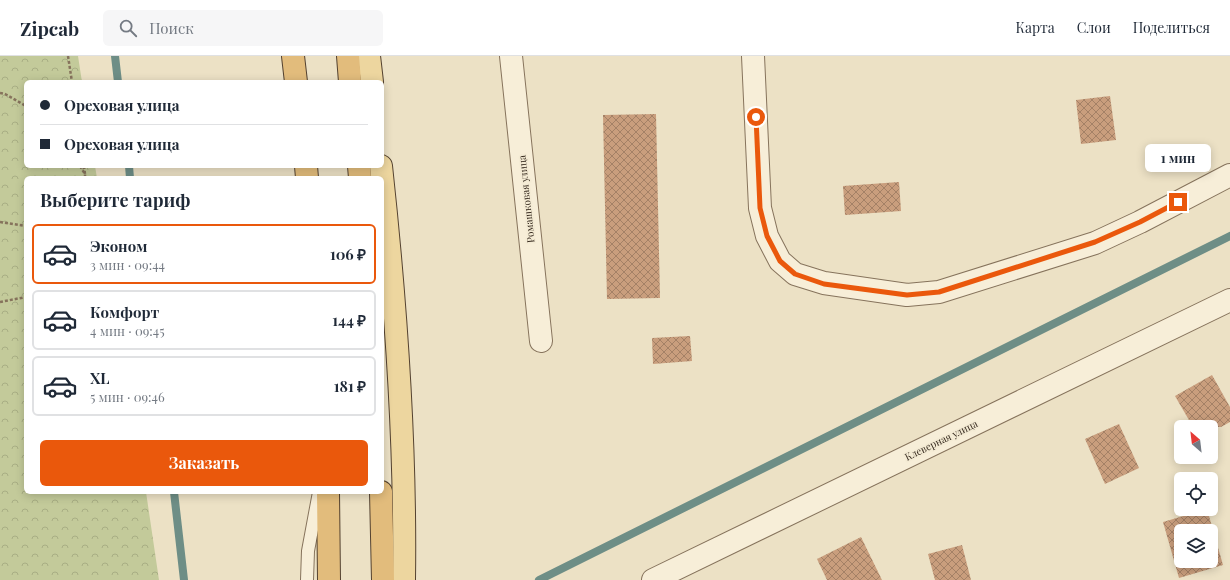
<!DOCTYPE html>
<html lang="ru">
<head>
<meta charset="utf-8">
<style>
  body { margin:0; font-family:"Playfair Display",serif; background:#f6f6f7; color:#1f2937; height:100vh; display:flex; flex-direction:column; font-size:15px; white-space:nowrap }
  * { box-sizing:border-box; margin:0 }
  p { font-size:13px; color:#747a83 }
  .icon { flex:none; width:22px; height:22px; fill:none; stroke:currentColor; stroke-width:2; stroke-linecap:round; stroke-linejoin:round }
  .map { position:relative; flex:1; overflow:hidden }
  .sheet { position:absolute; left:24px; top:120px; width:360px; height:318px; display:flex; flex-direction:column; background:#fff; border-radius:6px; box-shadow:0 2px 10px #0003 }
  .sheet>* { flex:none }
  .banner { position:absolute; left:24px; top:24px; width:360px; height:88px; border-radius:6px; box-shadow:0 2px 10px #0003; display:grid; align-content:center; height:88px; padding:0 16px; background:#fff }
  .needle { width:26px; rotate:332deg }
  .controls { position:absolute; left:1174px; top:364px; display:grid; gap:8px }
  .controls a { display:grid; place-items:center; width:44px; height:44px; border-radius:6px; background:#fff; box-shadow:0 2px 10px #0003; font-size:20px }
  .end { position:absolute; width:18px; height:18px; margin:-9px; border:5px solid #ea580c; background:#fff; box-shadow:0 0 0 2px #fff }
  .from { border-radius:50% }
  .bubble { position:absolute; height:28px; border-radius:6px; background:#fff; box-shadow:0 2px 10px #0003; font-size:13px; font-weight:700; line-height:28px; text-align:center }
  .banner b { display:flex; align-items:center; gap:14px; height:38px; font-size:15px }
  .banner b+b { border-top:1px solid #e0e1e3 }
  .banner i { width:10px; height:10px; background:#1f2937 }
  ul { padding:0; list-style:none }
  li { display:flex; align-items:center; gap:12px; height:60px; margin:0 8px 6px; padding:0 8px; border:2px solid #e0e1e3; border-radius:6px }
  li div { flex:1 }
  li b { display:block; font-size:15px }
  li em { font-style:normal; font-weight:700 }
  li.selected { border-color:#ea580c }
  li>.icon { width:36px; height:36px; stroke-width:1.5 }
  h2 { padding:0 16px; font-size:18px; line-height:48px }
  .cta { display:flex; gap:8px; margin-top:auto; padding:8px 16px }
  .cta a { flex:1; height:46px; border-radius:6px; background:#ea580c; color:#fff; font-size:16px; font-weight:700; line-height:46px; text-align:center }
  header { display:flex; align-items:center; gap:24px; box-sizing:border-box; height:56px; padding:0 20px; background:#fff; border-bottom:1px solid #e0e1e3 }
  header strong { font-size:19px }
  nav { display:flex; gap:22px; margin-inline-start:auto; font-size:14px }
  .search { width:280px; height:36px; background:#f6f6f7; display:flex; align-items:center; gap:10px; box-sizing:border-box; padding:0 14px; border-radius:6px; color:#747a83; font-size:15px }
  .map>svg:first-child { display:block }
  .park { fill:url(#park-crowns) }
  .lines { fill:none; stroke-linecap:round; stroke-linejoin:round }
  .stream { stroke:#6e8e86; stroke-width:8 }
  .building { fill:url(#building-cross-hatch); fill-rule:evenodd }
  .service-casing { stroke:#86735c; stroke-width:14 }
  .minor-casing { stroke:#86735c; stroke-width:24 }
  .primary-casing { stroke:#544230; stroke-width:24 }
  .trunk-casing { stroke:#544230; stroke-width:24 }
  .path { stroke:#86735c; stroke-width:2.5; stroke-dasharray:3 2; stroke-linecap:butt }
  .service { stroke:#f7eed8; stroke-width:12 }
  .minor { stroke:#f7eed8; stroke-width:22 }
  .primary { stroke:#edd69f; stroke-width:22 }
  .trunk { stroke:#e2bc7c; stroke-width:22 }
  .route { stroke:#ea580c; stroke-width:5 }
  .labels { text-anchor:middle; dominant-baseline:central; stroke-width:3.5; stroke-linejoin:round; paint-order:stroke }
  .street-label { font-size:10px; fill:#372b1f; stroke:#f4ebd4 }
</style>
</head>
<body>
<header>
<strong>Zipcab</strong>
<div class="search"><svg class="icon" aria-label="search" viewBox="0 0 24 24"><circle cx="10" cy="10" r="6"/><path d="M15 15l6 6"/></svg>Поиск</div>
<nav><a>Карта</a><a>Слои</a><a>Поделиться</a></nav>
</header>
<div class="map">
<svg width="1230" height="524" viewBox="0 0 1230 524">
  <defs>
    <pattern id="park-crowns" width="20" height="18" patternUnits="userSpaceOnUse"><rect width="20" height="18" fill="#c3ca9a"/><path d="M2 6a3 3 0 1 1 6 0M12 15a3 3 0 1 1 6 0" fill="none" stroke="#a8ae84"/></pattern>
    <pattern id="building-cross-hatch" width="8" height="8" patternUnits="userSpaceOnUse"><rect width="8" height="8" fill="#c99e7d"/><path d="M0 0l8 8M0 8l8-8" fill="none" stroke="#a48166"/></pattern>
  </defs>
  <rect width="100%" height="100%" fill="#ece1c5"/>
  <!-- park -->
  <path class="park" d="M 0,0 L 78,0 L 82,26 L 26,26 L 26,110 L 95,110 L 97,122 L 26,122 L 26,436 L 146,436 L 159,524 L 0,524 Z"/>
  <g class="lines">
    <!-- stream -->
    <g class="stream">
      <path d="M 115,0 L 118,26"/>
      <path d="M 129,110 L 130,122"/>
      <path d="M 174,436 L 184,524"/>
      <path d="M 539,524 L 1230,180"/>
    </g>
  </g>
  <!-- building -->
  <g class="building">
    <path d="M 1110,40 L 1116,84 L 1081,88 L 1076,44 Z"/>
    <path d="M 656,58 L 660,242 L 607,243 L 603,59 Z"/>
    <path d="M 899,126 L 901,155 L 845,159 L 843,130 Z"/>
    <path d="M 690,280 L 692,305 L 653,308 L 652,282 Z"/>
    <path d="M 1212,319 L 1230,351 L 1230,366 L 1221,371 L 1193,371 L 1175,340 Z"/>
    <path d="M 1119,368 L 1139,412 L 1105,428 L 1085,383 Z"/>
    <path d="M 1207,453 L 1223,509 L 1179,522 L 1163,466 ZM 1181,475 L 1211,475 L 1211,505 L 1181,505 Z"/>
    <path d="M 861,481 L 882,524 L 827,524 L 817,503 Z"/>
    <path d="M 962,489 L 971,524 L 935,524 L 928,498 Z"/>
  </g>
  <g class="lines">
    <defs>
      <path id="service" d="M 307,524 L 308,495 L 319,436"/>
      <g id="minor">
        <path d="M 511,0 L 541,285"/>
        <path d="M 753,0 L 760,152 L 767,180 L 780,205 L 795,218 L 824,227 L 907,239 L 939,236 L 1095,187 L 1140,166 L 1230,119"/>
        <path d="M 653,524 L 1230,244"/>
      </g>
      <g id="primary">
        <path d="M 369,0 L 372,26"/>
        <path d="M 381,110 C 396,248 406,385 404,524"/>
      </g>
      <g id="trunk">
        <path d="M 293,0 L 296,26"/>
        <path d="M 348,0 L 350,26"/>
        <path d="M 306,110 L 307,122"/>
        <path d="M 359,110 L 360,122"/>
        <path d="M 328,436 L 329,524"/>
        <path d="M 381,436 L 383,524"/>
      </g>
    </defs>
    <!-- service casing -->
    <use href="#service" class="service-casing"/>
    <!-- minor casing -->
    <use href="#minor" class="minor-casing"/>
    <!-- primary casing -->
    <use href="#primary" class="primary-casing"/>
    <!-- trunk casing -->
    <use href="#trunk" class="trunk-casing"/>
    <!-- path -->
    <g class="path">
      <path d="M 68,0 L 72,26"/>
      <path d="M 0,37 L 5,38 L 26,50"/>
      <path d="M 80,110 L 85,118 L 85,122"/>
      <path d="M 84,110 L 85,118"/>
      <path d="M 0,166 L 26,170"/>
      <path d="M 0,246 L 26,241"/>
    </g>
    <!-- service -->
    <use href="#service" class="service"/>
    <!-- minor -->
    <use href="#minor" class="minor"/>
    <!-- primary -->
    <use href="#primary" class="primary"/>
    <!-- trunk -->
    <use href="#trunk" class="trunk"/>
  </g>
  <g class="lines">
    <!-- route -->
    <path class="route" d="M 756,61 L 760,152 L 767,180 L 780,205 L 795,218 L 824,228 L 907,239 L 939,236 L 1095,186 L 1140,166 L 1178,146"/>
  </g>
  <g class="labels">
    <!-- street labels -->
    <g class="street-label">
      <text transform="translate(526 143) rotate(-96)">Ромашковая улица</text>
      <text transform="translate(941 384) rotate(-26)">Клеверная улица</text>
    </g>
  </g>
</svg>
<div class="controls">
<a><svg class="needle" viewBox="-14 -14 28 28"><path d="M0-13l5 13h-10z" fill="#e53935"/><path d="M0 13l5-13h-10z" fill="#747a83"/></svg></a>
<a><svg class="icon" aria-label="locate" viewBox="0 0 24 24"><circle cx="12" cy="12" r="6"/><path d="M12 2v4M12 18v4M2 12h4M18 12h4"/></svg></a>
<a><svg class="icon" aria-label="layers" viewBox="0 0 24 24"><path d="M12 4l9 5-9 5-9-5zM3 14l9 5 9-5"/></svg></a>
</div>
<i class="end from" style="left:756px;top:61px"></i>
<i class="end" style="left:1178px;top:146px"></i>
<div class="bubble" style="left:1145px;top:88px;width:66px">1 мин</div>
<div class="banner">
<b><i class="from"></i>Ореховая улица</b>
<b><i></i>Ореховая улица</b>
</div>
<section class="sheet">
<h2>Выберите тариф</h2>
<ul>
<li class="selected"><svg class="icon" aria-label="car" viewBox="0 0 24 24"><path d="M5 17H2v-5l4-1 3-4h7l3 4 3 1v5h-3M9 17h6M6 11h13"/><circle cx="7" cy="17" r="2"/><circle cx="17" cy="17" r="2"/></svg><div><b>Эконом</b><p>3 мин · 09:44</p></div><em>106 ₽</em></li>
<li><svg class="icon" aria-label="car" viewBox="0 0 24 24"><path d="M5 17H2v-5l4-1 3-4h7l3 4 3 1v5h-3M9 17h6M6 11h13"/><circle cx="7" cy="17" r="2"/><circle cx="17" cy="17" r="2"/></svg><div><b>Комфорт</b><p>4 мин · 09:45</p></div><em>144 ₽</em></li>
<li><svg class="icon" aria-label="car" viewBox="0 0 24 24"><path d="M5 17H2v-5l4-1 3-4h7l3 4 3 1v5h-3M9 17h6M6 11h13"/><circle cx="7" cy="17" r="2"/><circle cx="17" cy="17" r="2"/></svg><div><b>XL</b><p>5 мин · 09:46</p></div><em>181 ₽</em></li>
</ul>
<div class="cta"><a>Заказать</a></div>
</section>
</div>
</body>
</html>
